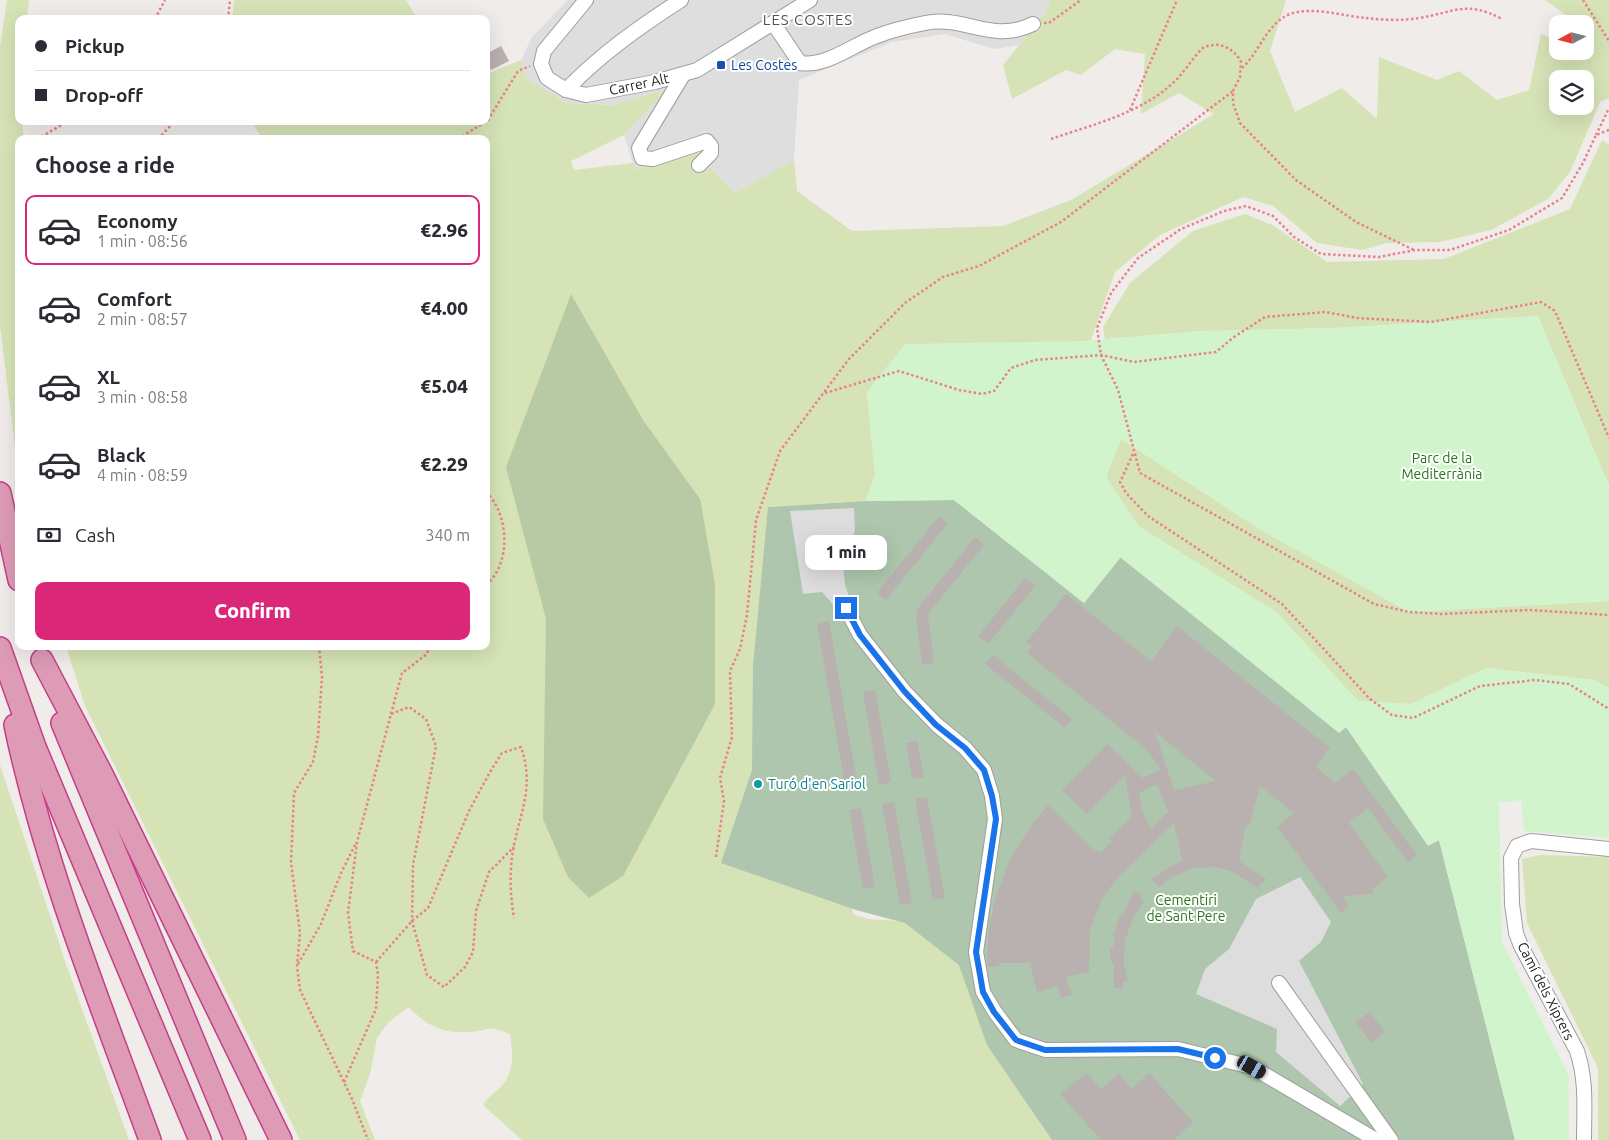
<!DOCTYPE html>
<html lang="en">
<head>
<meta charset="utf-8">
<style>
  body { margin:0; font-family:Ubuntu,sans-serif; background:#f2f2f3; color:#2b2b33; height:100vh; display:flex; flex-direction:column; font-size:19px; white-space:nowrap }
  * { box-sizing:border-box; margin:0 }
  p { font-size:16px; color:#7c7c81 }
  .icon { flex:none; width:28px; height:28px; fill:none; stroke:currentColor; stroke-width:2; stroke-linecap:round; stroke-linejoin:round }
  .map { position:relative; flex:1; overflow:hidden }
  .drawer { position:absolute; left:15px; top:135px; width:475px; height:515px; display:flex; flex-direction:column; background:#fff; border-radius:10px; box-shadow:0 5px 20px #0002 }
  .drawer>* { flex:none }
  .banner { position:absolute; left:15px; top:15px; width:475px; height:110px; border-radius:10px; box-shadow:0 5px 20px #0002; display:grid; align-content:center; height:110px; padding:0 20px; background:#fff }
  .needle { width:32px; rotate:263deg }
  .fabs { position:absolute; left:1549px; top:15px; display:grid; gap:10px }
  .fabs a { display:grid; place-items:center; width:45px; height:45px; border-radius:10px; background:#fff; box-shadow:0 5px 20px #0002; font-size:25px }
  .end { position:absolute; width:22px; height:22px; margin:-11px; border:6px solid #1a73e8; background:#fff; box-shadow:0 0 0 2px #fff }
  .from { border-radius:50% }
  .bubble { position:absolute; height:35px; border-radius:10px; background:#fff; box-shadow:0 5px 20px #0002; font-size:16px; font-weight:800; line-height:35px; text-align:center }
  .car { position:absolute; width:15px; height:30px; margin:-15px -8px; border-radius:6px; box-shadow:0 0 4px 1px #0007; background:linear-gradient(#222 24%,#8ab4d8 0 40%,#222 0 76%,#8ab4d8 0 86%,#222 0) }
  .banner b { display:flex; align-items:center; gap:18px; height:48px; font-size:19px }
  .banner b+b { border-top:1px solid #e1e1e2 }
  .banner i { width:12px; height:12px; background:#2b2b33 }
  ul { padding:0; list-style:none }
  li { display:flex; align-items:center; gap:15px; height:70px; margin:0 10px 8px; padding:0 10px; border:2px solid transparent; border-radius:10px }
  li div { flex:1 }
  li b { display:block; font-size:19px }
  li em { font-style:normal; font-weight:800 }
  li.active { border-color:#db2777 }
  li>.icon { width:45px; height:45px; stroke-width:1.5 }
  h2 { padding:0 20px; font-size:22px; line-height:60px }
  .pay { display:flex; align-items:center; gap:12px; height:55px; padding:0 20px; font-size:19px }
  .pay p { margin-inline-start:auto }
  .cta { display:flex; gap:10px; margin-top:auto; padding:10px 20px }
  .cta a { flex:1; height:58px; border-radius:10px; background:#db2777; color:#fff; font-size:20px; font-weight:800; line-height:58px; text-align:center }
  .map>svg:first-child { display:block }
  .residential { fill:#dfdede }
  .grass { fill:#d6e3b6; fill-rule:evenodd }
  .forest { fill:#b7caa3 }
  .cemetery { fill:#aec6ad }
  .park { fill:#d2f4cd }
  .parking { fill:#ddd }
  .building { fill:#b9b1af; fill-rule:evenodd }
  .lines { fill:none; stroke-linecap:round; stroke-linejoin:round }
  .minor-casing { stroke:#9e9e9e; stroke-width:16 }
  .highway-casing { stroke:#c63e8a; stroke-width:24 }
  .path { stroke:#e9818d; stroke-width:2.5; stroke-dasharray:2.5 2.5; stroke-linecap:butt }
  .minor { stroke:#fff; stroke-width:14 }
  .highway { stroke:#dd9bb5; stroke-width:21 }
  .route { stroke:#1a73e8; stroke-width:6 }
  .transit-dot { fill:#1a4fb4; stroke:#fff; stroke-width:2 }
  .culture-dot { fill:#0f9aa8; stroke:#fff; stroke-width:2 }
  .labels { text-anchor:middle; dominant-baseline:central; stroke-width:4; stroke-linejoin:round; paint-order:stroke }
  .transit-label { font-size:14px; fill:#164399; stroke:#fff; text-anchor:start }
  .street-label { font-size:14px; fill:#212121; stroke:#fff }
  .park-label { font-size:14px; fill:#26741a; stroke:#fff }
  .culture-label { font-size:14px; fill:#0d838f; stroke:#fff; text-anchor:start }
  .neighbourhood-label { font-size:15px; letter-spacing:1px; fill:#545454; stroke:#fff }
</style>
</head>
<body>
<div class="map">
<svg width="1609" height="1140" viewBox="0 0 1609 1140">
  <rect width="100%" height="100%" fill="#f0ece9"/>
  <!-- residential -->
  <path class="residential" d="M 568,0 L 1051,0 L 1045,13 L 1019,45 L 994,49 L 945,34 L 892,42 L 799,80 L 794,160 L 735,193 L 696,152 L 635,170 L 624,135 L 665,91 L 613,105 L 566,103 L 526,78 L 521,60 L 532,37 Z"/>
  <!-- grass -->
  <g class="grass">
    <path d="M 7,0 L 29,0 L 27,19 L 19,19 L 19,121 L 22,121 L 24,139 L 19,139 L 19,479 L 0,326 L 0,46 Z"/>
    <path d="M 234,0 L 406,0 L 417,19 L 232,19 Z"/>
    <path d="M 1051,0 L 1286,0 L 1270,51 L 1295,112 L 1342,88 L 1377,119 L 1379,57 L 1437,80 L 1459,71 L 1497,100 L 1529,90 L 1541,34 L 1557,41 L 1558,51 L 1585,51 L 1585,24 L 1563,24 L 1565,14 L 1545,0 L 1609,0 L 1609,98 L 1600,102 L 1570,172 L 1548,199 L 1491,230 L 1440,242 L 1387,243 L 1362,250 L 1317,243 L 1273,206 L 1243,197 L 1160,235 L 1115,272 L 1091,340 L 867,392 L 875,475 L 866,501 L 768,507 L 796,601 L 853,914 L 867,919 L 945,924 L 1053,1140 L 522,1140 L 483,1105 C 490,1094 499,1090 505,1082 C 515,1066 512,1051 510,1034 C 486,1024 492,1030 470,1032 C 441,1034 427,1025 408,1007 L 388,1023 L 377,1038 L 370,1074 L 360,1101 L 375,1140 L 300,1140 L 85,706 L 66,646 L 486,646 L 486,139 L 263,139 L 251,121 L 486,121 L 486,74 L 521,60 L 526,78 L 566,103 L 613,105 L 666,90 L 624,135 L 571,161 L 574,170 L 633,163 L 635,170 L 696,152 L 735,193 L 794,160 L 797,191 L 852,231 L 1003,226 L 1071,200 L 1214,114 L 1179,93 L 1141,114 L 1145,54 L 1115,49 L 1081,75 L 1066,70 L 1012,99 L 1003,65 L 1045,13 ZM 1558,79 L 1585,79 L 1585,106 L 1558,106 Z"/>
    <path d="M 1602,140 L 1609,145 L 1609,486 L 1538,316 L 1336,328 L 1203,331 L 1105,339 L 1103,327 L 1130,283 L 1193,231 L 1245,214 L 1272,225 L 1327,262 L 1444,259 L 1570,209 Z"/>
    <path d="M 1121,439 L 1261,530 L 1409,612 L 1609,601 L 1609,688 L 1594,680 L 1486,668 L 1411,704 L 1358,701 L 1276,612 L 1138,526 L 1106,477 Z"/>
    <path d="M 0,765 L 67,967 L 129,1140 L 0,1140 Z"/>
    <path d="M 1540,855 L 1609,857 L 1609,1140 L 1598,1140 L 1598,1068 L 1527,923 L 1522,859 Z"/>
  </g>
  <!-- forest -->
  <path class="forest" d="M 571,294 L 643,420 L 700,499 L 715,584 L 715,704 L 623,876 L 589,898 L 568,877 L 543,819 L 546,619 L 506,467 Z"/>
  <!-- cemetery -->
  <path class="cemetery" d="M 954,500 L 1084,603 L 1120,557 L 1339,732 L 1346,727 L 1428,845 L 1439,840 L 1515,1140 L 1052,1140 L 987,1045 L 959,965 L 905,923 L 856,910 L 721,863 L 752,770 L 753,666 L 768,507 L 866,501 Z"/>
  <!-- park -->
  <path class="park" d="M 1538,316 L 1609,486 L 1609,601 L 1409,612 L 1261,530 L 1121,439 L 1106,477 L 1138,526 L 1276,612 L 1358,701 L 1411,704 L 1486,668 L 1594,680 L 1609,688 L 1609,838 L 1524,831 L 1521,800 L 1499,803 L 1502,942 L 1569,1076 L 1569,1140 L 1515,1140 L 1439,840 L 1428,846 L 1346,727 L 1339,733 L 1121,557 L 1084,603 L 954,500 L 866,501 L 875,475 L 867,392 L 905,344 L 1083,341 L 1203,331 L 1336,328 Z"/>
  <!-- parking -->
  <g class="parking">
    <path d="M 854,508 L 855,532 L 845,546 L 842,558 L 845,584 L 852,607 L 839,611 L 822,592 L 803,594 L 790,511 Z"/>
    <path d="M 1300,877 L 1331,922 L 1321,942 L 1299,961 L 1363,1084 L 1340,1106 L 1276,1052 L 1277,1029 L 1196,994 L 1205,969 L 1229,949 L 1256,899 Z"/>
  </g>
  <!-- building -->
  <g class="building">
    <path d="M 501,46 L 509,61 L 491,70 L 486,61 L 486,54 Z"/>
    <path d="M 939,516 L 948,523 L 886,600 L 877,593 Z"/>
    <path d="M 975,537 L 984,545 L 928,614 L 934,663 L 922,665 L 916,616 L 918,608 Z"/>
    <path d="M 1025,578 L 1035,586 L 988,644 L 978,636 Z"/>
    <path d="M 1066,594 L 1151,661 L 1177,626 L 1330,748 L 1316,767 L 1335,783 L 1353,769 L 1417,855 L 1408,862 L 1368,808 L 1349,823 L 1388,877 L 1372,889 L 1373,894 L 1342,896 L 1349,906 L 1341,913 L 1277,827 L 1294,813 L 1260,786 L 1249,826 L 1246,825 L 1239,861 L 1266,879 L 1258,888 L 1231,871 L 1214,867 L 1193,868 L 1172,877 L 1159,887 L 1151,879 L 1182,860 L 1174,823 L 1117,878 L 1102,899 L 1090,930 L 1089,972 L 1066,977 L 1072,995 L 1061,998 L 1057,986 L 1037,992 L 1030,963 L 999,963 L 999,966 L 987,967 L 988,935 L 994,902 L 1010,859 L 1033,823 L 1048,805 L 1095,852 L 1097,850 L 1101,853 L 1112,841 L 1109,838 L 1132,817 L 1125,775 L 1087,814 L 1062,790 L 1107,744 L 1143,778 L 1161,769 L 1146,749 L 1027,653 L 1032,647 L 1026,642 ZM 1155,732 L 1216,781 L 1174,790 ZM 1157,784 L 1168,812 L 1151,829 L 1142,811 L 1139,793 Z"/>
    <path d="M 829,621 L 858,788 L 846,791 L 817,624 Z"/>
    <path d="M 993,655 L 1072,719 L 1065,728 L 985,664 Z"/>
    <path d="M 875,690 L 891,782 L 879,785 L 863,692 Z"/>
    <path d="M 917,741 L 924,777 L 912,779 L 906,743 Z"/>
    <path d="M 927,797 L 945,898 L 933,900 L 915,799 Z"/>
    <path d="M 894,802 L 912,903 L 900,905 L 882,804 Z"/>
    <path d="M 861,808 L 875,887 L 863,889 L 849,810 Z"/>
    <path d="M 1134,891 L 1141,894 L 1140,897 L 1144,901 L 1133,918 L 1125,940 L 1124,964 L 1128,980 L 1123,982 L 1123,988 L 1114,988 L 1114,964 L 1110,960 L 1110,948 L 1113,947 L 1115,937 L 1113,936 L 1120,915 L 1122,916 Z"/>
    <path d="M 1370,1012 L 1385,1032 L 1371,1043 L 1355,1022 Z"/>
    <path d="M 1087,1073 L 1101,1089 L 1119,1074 L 1132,1089 L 1149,1073 L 1193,1122 L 1174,1140 L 1101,1140 L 1060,1094 Z"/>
  </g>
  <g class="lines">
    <defs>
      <g id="minor">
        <path d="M 586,0 L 544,51 L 541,64 L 547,78 L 566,90 L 586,95 L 655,82 L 697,70 L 810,0"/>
        <path d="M 773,23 L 800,63 C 827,67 852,45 877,36 C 892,30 910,26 925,23 C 965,15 992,44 1033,24"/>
        <path d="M 683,75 L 639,148 L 642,158 L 653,159 L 707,141 L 711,146 L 711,153 L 699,165"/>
        <path d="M 566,90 C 601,54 639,27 681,0"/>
        <path d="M 846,608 L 860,635 L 905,692 L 937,725 L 965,748 L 984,770 L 992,796 L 995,819 L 976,952 L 983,992 L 995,1012 L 1016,1040 L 1045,1050 L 1178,1049 L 1252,1067 L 1376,1140"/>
        <path d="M 1279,983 L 1391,1140"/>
        <path d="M 1584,1140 C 1584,1110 1587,1081 1577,1051 L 1521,946 L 1516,933 L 1512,904 L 1511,858 L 1517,846 L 1531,841 L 1609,849"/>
      </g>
      <g id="highway">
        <path d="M 0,493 L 19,580"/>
        <path d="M 0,648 L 35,747 L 200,1140"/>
        <path d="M 42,660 L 102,774 L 281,1140"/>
        <path d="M 62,723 L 235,1140"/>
        <path d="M 15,725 C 45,868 100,1003 150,1140"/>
      </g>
    </defs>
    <!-- minor casing -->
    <use href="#minor" class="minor-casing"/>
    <!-- highway casing -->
    <use href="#highway" class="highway-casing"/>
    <!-- path -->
    <g class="path">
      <path d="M 1583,0 L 1609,41"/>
      <path d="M 155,19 L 165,0"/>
      <path d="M 228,19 L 230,0"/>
      <path d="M 1044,23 L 1049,23 L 1081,0"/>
      <path d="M 1242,68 C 1259,53 1267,23 1290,14 C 1312,6 1343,16 1366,18 C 1383,20 1402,21 1419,18 C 1456,12 1466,0 1502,19"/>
      <path d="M 1130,110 L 1177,0"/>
      <path d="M 1609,130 L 1596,135 L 1583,163 L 1562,198 L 1509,230 L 1450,250 L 1415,250 L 1379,257 L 1321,254 L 1294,237 L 1273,216 L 1246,206 L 1224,211 L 1181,229 L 1138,258 L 1111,293 L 1097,328 L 1101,355 L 1118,390 L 1140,473 L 1374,604 L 1409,612 L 1441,614 L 1530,610 L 1609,615"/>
      <path d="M 1596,135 L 1609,108"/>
      <path d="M 37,139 L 67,122 L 74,121"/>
      <path d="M 158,139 L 175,121"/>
      <path d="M 458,139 L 488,120 L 518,71 L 530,66"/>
      <path d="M 1051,139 C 1094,124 1143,113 1176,80 C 1186,70 1193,57 1203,48 C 1218,40 1234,48 1241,62 L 1240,77 L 1233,91 L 1233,103 L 1240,123 L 1296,180 L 1356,222 L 1414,250"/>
      <path d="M 825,393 L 899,371 L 959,390 L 982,394 L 994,391 L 1011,368 L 1035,360 L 1101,355 L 1134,362 L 1216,352 L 1234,337 L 1265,317 L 1326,312 L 1357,318 L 1431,322 L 1541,302 L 1555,311 L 1609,438"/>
      <path d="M 1133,454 L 1120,482 L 1126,493 L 1148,516 L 1282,604 L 1370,699 L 1392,715 L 1413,718 L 1480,686 L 1535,680 L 1569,684 L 1609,709"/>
      <path d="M 486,492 C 509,514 512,563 486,585"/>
      <path d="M 319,646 L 322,677 L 318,736 L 313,762 L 294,793 L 291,862 L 300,933 L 297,966 L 300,990 L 352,1099 L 368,1140"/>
      <path d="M 391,714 L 402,673 L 427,654 L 429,646"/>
      <path d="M 716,857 L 724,801 L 720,778 L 732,737 L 730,671 L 740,649 L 747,615 L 756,520 L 780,451 L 849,359 L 905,303 L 943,277 L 979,266 L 1061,222 L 1233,91"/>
      <path d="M 376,962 L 412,921 L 428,908 L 469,811 L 490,772 L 502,753 L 521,747 C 534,785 522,807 514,845 C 509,870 510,894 514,918"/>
      <path d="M 298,964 L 321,924 L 341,873 L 356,843"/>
      <path d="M 344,1082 L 376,1009 L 378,975 L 376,962 L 353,951 L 348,913 L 357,842 L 391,714 L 409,707 L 426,719 L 436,746 L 413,865 L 412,921 L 427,975 L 444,987 L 465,967 L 473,952 L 476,911 L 489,872 L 514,847"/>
    </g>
    <!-- minor -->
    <use href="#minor" class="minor"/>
    <!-- highway -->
    <use href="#highway" class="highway"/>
  </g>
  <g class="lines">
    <!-- route -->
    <path class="route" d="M 846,608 L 860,635 L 905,692 L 936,725 L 965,748 L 984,770 L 992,796 L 996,819 L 976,952 L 983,992 L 994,1012 L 1016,1040 L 1045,1050 L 1178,1049 L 1215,1058"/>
  </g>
  <!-- markers -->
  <rect class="transit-dot" x="716" y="60" width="10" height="10" rx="2.5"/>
  <circle class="culture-dot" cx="758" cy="784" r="5"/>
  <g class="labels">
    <!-- transit labels -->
    <g class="transit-label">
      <text x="731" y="65">Les Costes</text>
    </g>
    <!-- street labels -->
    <g class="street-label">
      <text transform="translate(639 84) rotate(-12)">Carrer Alt</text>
      <text transform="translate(1546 991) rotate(63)">Camí dels Xiprers</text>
    </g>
    <!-- park labels -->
    <g class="park-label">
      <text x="1442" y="458">Parc de la<tspan x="1442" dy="16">Mediterrània</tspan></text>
      <text x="1186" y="900">Cementiri<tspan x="1186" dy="16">de Sant Pere</tspan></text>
    </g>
    <!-- culture labels -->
    <g class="culture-label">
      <text x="768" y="784">Turó d'en Sariol</text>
    </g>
    <!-- neighbourhood labels -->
    <g class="neighbourhood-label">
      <text x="808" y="19">LES COSTES</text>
    </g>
  </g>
</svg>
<div class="fabs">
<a><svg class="needle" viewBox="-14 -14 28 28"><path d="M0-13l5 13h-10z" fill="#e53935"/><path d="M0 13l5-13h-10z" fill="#7c7c81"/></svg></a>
<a><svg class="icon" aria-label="layers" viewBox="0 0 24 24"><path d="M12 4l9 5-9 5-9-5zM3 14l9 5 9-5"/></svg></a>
</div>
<i class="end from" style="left:1215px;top:1058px"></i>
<i class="end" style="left:846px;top:608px"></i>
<div class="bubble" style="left:805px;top:535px;width:82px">1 min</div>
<i class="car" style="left:1252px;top:1067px;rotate:120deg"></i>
<div class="banner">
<b><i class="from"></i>Pickup</b>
<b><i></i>Drop-off</b>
</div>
<section class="drawer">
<h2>Choose a ride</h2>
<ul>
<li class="active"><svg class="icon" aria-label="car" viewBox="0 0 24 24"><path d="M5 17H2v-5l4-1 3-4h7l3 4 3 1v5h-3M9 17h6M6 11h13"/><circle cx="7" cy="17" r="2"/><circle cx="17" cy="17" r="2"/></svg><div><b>Economy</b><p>1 min · 08:56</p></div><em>€2.96</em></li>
<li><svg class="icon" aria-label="car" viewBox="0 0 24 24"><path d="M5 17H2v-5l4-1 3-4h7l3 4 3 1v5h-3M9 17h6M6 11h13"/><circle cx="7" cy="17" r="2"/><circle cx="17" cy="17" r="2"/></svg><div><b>Comfort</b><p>2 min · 08:57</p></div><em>€4.00</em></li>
<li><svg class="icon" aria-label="car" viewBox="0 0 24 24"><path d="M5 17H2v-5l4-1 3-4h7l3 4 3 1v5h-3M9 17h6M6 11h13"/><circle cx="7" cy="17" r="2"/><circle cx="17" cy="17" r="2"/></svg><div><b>XL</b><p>3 min · 08:58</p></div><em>€5.04</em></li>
<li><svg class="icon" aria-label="car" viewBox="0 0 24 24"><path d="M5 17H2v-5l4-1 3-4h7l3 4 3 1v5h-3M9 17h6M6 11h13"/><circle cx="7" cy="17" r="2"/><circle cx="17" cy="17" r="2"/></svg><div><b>Black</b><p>4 min · 08:59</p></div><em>€2.29</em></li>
</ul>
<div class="pay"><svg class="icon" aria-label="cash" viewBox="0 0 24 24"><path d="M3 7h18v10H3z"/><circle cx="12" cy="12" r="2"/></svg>Cash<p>340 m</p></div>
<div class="cta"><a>Confirm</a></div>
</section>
</div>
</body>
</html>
